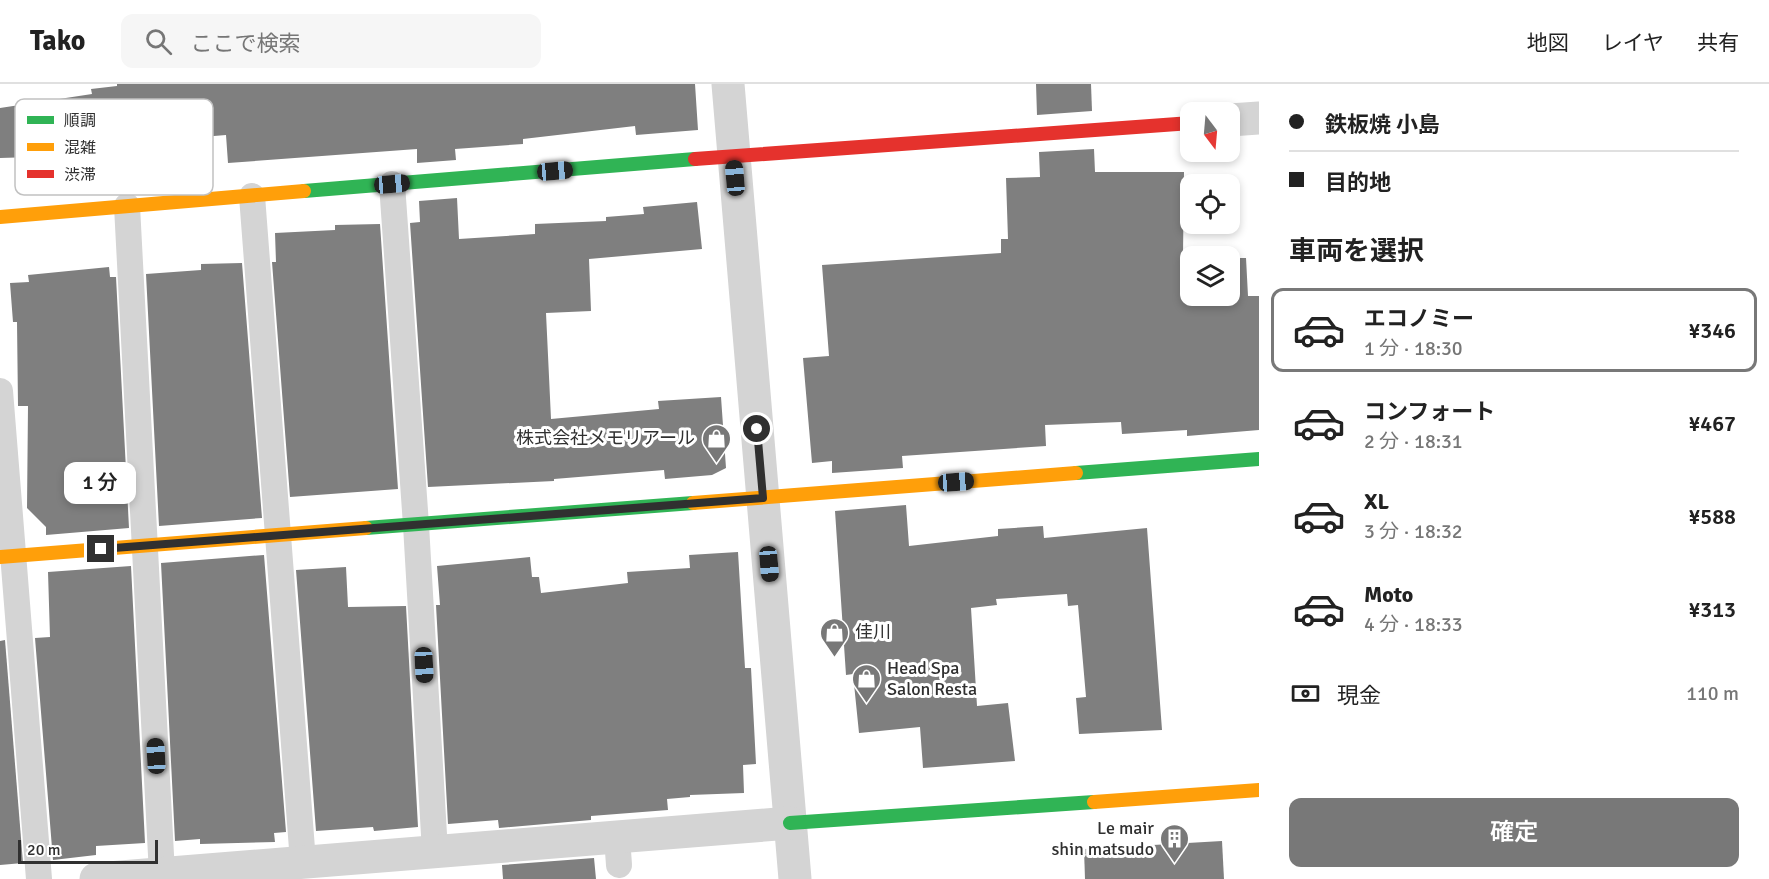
<!DOCTYPE html>
<html lang="ja">
<head>
<meta charset="utf-8">
<style>
  body { margin:0; font-family:Signika,"Noto Sans JP",sans-serif; background:#f6f6f6; color:#222; height:100vh; display:flex; flex-direction:column; font-size:22px; white-space:nowrap }
  * { box-sizing:border-box; margin:0 }
  p { font-size:20px; color:#767676 }
  .icon { flex:none; width:33px; height:33px; fill:none; stroke:currentColor; stroke-width:2; stroke-linecap:round; stroke-linejoin:round }
  .map { position:relative; flex:1; overflow:hidden }
  .drawer { display:flex; flex-direction:column; background:#fff; width:510px }
  .drawer>* { flex:none }
  .banner { display:grid; align-content:center; height:132px; padding:0 30px; background:#fff }
  .needle { width:39px; rotate:164deg }
  .controls { position:absolute; left:1180px; top:18px; display:grid; gap:12px }
  .controls a { display:grid; place-items:center; width:60px; height:60px; border-radius:12px; background:#fff; box-shadow:0 3px 9px #0003; font-size:30px }
  .scale { position:absolute; left:18px; bottom:15px; width:140px; box-sizing:border-box; padding-left:6px; border:3px solid #303030; border-top:0; font-size:16px; line-height:21px; white-space:nowrap; color:#303030; -webkit-text-stroke:4px #fff; paint-order:stroke }
  .end { position:absolute; width:27px; height:27px; margin:-14px; border:8px solid #303030; background:#fff; box-shadow:0 0 0 3px #fff }
  .from { border-radius:50% }
  .bubble { position:absolute; height:42px; border-radius:12px; background:#fff; box-shadow:0 3px 9px #0003; font-size:20px; font-weight:600; line-height:42px; text-align:center }
  .car { position:absolute; width:18px; height:36px; margin:-18px -9px; border-radius:8px; box-shadow:0 0 4px 2px #0007; background:linear-gradient(#222 24%,#8ab4d8 0 40%,#222 0 76%,#8ab4d8 0 86%,#222 0) }
  .banner b { display:flex; align-items:center; gap:21px; height:57px; font-size:22px }
  .banner b+b { border-top:2px solid #e0e0e0 }
  .banner i { width:15px; height:15px; background:#222 }
  ul { padding:0; list-style:none }
  li { display:flex; align-items:center; gap:18px; height:84px; margin:0 12px 9px; padding:0 18px; border:3px solid transparent; border-radius:12px }
  li div { flex:1 }
  li b { display:block; font-size:22px }
  li em { font-style:normal; font-weight:600 }
  li.active { border-color:#787878 }
  li>.icon { width:54px; height:54px; stroke-width:1.5 }
  h2 { padding:0 30px; font-size:27px; line-height:72px }
  .pay { display:flex; align-items:center; gap:15px; height:66px; padding:0 30px; font-size:22px }
  .pay p { margin-inline-start:auto }
  .primary-button { display:flex; gap:12px; margin-top:auto; padding:12px 30px }
  .primary-button a { flex:1; height:69px; border-radius:12px; background:#787878; color:#fff; font-size:24px; font-weight:600; line-height:69px; text-align:center }
  header { display:flex; align-items:center; gap:36px; box-sizing:border-box; height:84px; padding:0 30px; background:#fff; border-bottom:2px solid #e0e0e0 }
  header strong { font-size:28px }
  nav { display:flex; gap:33px; margin-inline-start:auto; font-size:21px }
  .search { width:420px; height:54px; background:#f6f6f6; display:flex; align-items:center; gap:15px; box-sizing:border-box; padding:0 21px; border-radius:12px; color:#767676; font-size:22px }
  main { display:flex; flex:1; min-height:0 }
  .map>svg:first-child { display:block }
  .building { fill:#7f7f7f }
  .lines { fill:none; stroke-linecap:round; stroke-linejoin:round }
  .lane { stroke:#d4d4d4; stroke-width:26 }
  .street { stroke:#d4d4d4; stroke-width:33 }
  .fast { stroke:#30b455; stroke-width:14 }
  .slow { stroke:#ff9f0a; stroke-width:14 }
  .jam { stroke:#e5322d; stroke-width:14 }
  .route { stroke:#303030; stroke-width:8 }
  .labels { text-anchor:middle; dominant-baseline:central; stroke-width:6; stroke-linejoin:round; paint-order:stroke }
  .poi-label { font-size:18px; fill:#303030; stroke:#fff; text-anchor:end }
  .key { fill:#fff; stroke:#c1c1c1; stroke-width:1.5 }
  .key-label { font-size:16px; fill:#303030 }
</style>
</head>
<body>
<header>
<strong>Tako</strong>
<div class="search"><svg class="icon" aria-label="search" viewBox="0 0 24 24"><circle cx="10" cy="10" r="6"/><path d="M15 15l6 6"/></svg>ここで検索</div>
<nav><a>地図</a><a>レイヤ</a><a>共有</a></nav>
</header>
<main>
<div class="map">
<svg width="1259" height="795" viewBox="0 0 1259 795">
  <rect width="100%" height="100%" fill="#fff"/>
  <!-- building -->
  <g class="building">
    <path d="M 117,0 L 695,0 L 698,46 L 636,51 L 635,42 L 523,55 L 523,60 L 455,65 L 456,76 L 417,79 L 417,65 L 228,79 L 226,51 L 141,58 L 143,83 L 126,85 L 126,86 L 87,89 L 87,91 L 36,98 L 33,73 L 0,74 L 0,24 L 92,10 L 91,5 L 117,2 Z"/>
    <path d="M 1036,0 L 1091,0 L 1092,27 L 1037,31 Z"/>
    <path d="M 1094,65 L 1095,88 L 1184,88 L 1183,170 L 1197,169 L 1197,172 L 1191,172 L 1191,212 L 1230,212 L 1230,174 L 1246,174 L 1248,212 L 1259,212 L 1259,346 L 1187,352 L 1187,346 L 1122,350 L 1121,338 L 1045,341 L 1046,362 L 902,372 L 903,384 L 832,389 L 832,377 L 812,379 L 803,274 L 829,272 L 822,181 L 1001,169 L 1001,155 L 1008,155 L 1006,94 L 1040,93 L 1039,68 Z"/>
    <path d="M 457,114 L 459,155 L 535,150 L 535,140 L 606,137 L 606,133 L 644,130 L 643,123 L 697,118 L 702,165 L 589,175 L 591,227 L 546,229 L 551,335 L 659,325 L 658,317 L 721,313 L 726,384 L 712,391 L 665,395 L 664,386 L 554,395 L 554,397 L 428,403 L 410,139 L 420,138 L 419,117 Z"/>
    <path d="M 380,140 L 398,405 L 290,413 L 272,178 L 276,178 L 275,149 L 335,146 L 335,141 Z"/>
    <path d="M 242,179 L 262,434 L 159,442 L 146,190 L 201,186 L 201,180 Z"/>
    <path d="M 109,183 L 110,193 L 116,193 L 129,444 L 46,451 L 46,443 L 27,424 L 28,322 L 18,322 L 17,238 L 13,238 L 10,199 L 29,198 L 28,191 Z"/>
    <path d="M 906,421 L 909,462 L 998,452 L 998,445 L 1043,442 L 1044,454 L 1147,444 L 1162,646 L 1079,650 L 1076,614 L 1086,613 L 1078,521 L 1068,522 L 1067,510 L 996,515 L 997,521 L 971,524 L 977,622 L 1008,619 L 1015,677 L 923,684 L 920,643 L 859,649 L 853,590 L 846,591 L 835,427 Z"/>
    <path d="M 738,468 L 745,584 L 751,584 L 756,680 L 743,681 L 744,709 L 690,711 L 690,713 L 667,715 L 668,726 L 591,732 L 591,736 L 499,744 L 498,736 L 448,740 L 436,521 L 440,521 L 437,482 L 530,473 L 532,493 L 539,493 L 541,509 L 628,499 L 627,488 L 690,484 L 689,471 Z"/>
    <path d="M 264,471 L 286,748 L 274,749 L 275,758 L 200,760 L 200,755 L 175,757 L 161,479 Z"/>
    <path d="M 131,482 L 145,759 L 96,762 L 96,771 L 53,776 L 35,554 L 50,553 L 48,488 Z"/>
    <path d="M 346,483 L 348,523 L 406,522 L 418,743 L 374,747 L 373,743 L 316,747 L 296,486 Z"/>
    <path d="M 5,556 L 23,779 L 0,781 L 0,557 Z"/>
    <path d="M 1222,757 L 1224,795 L 1085,795 L 1084,765 Z"/>
    <path d="M 594,774 L 596,795 L 503,795 L 502,781 Z"/>
  </g>
  <g class="lines">
    <!-- lane -->
    <g class="lane">
      <path d="M 392,100 L 416,441 L 435,768"/>
      <path d="M 252,112 L 303,778"/>
      <path d="M 127,122 L 162,790"/>
      <path d="M 0,307 L 39,795"/>
      <path d="M 617,753 L 619,781"/>
    </g>
    <!-- street -->
    <g class="street">
      <path d="M 728,0 L 795,795"/>
      <path d="M 1230,36 L 1259,34"/>
      <path d="M 96,795 L 790,739"/>
    </g>
    <!-- fast -->
    <g class="fast">
      <path d="M 304,107 L 695,75"/>
      <path d="M 1076,389 L 1259,375"/>
      <path d="M 366,444 L 693,419"/>
      <path d="M 790,739 L 1094,718"/>
    </g>
    <!-- slow -->
    <g class="slow">
      <path d="M 0,133 L 304,107"/>
      <path d="M 693,419 L 1076,389"/>
      <path d="M 0,473 L 366,444"/>
      <path d="M 1094,718 L 1259,706"/>
    </g>
    <!-- jam -->
    <path class="jam" d="M 695,75 L 1191,39"/>
  </g>
  <g class="lines">
    <!-- route -->
    <path class="route" d="M 101,465 L 763,414 L 757,345"/>
  </g>
  <!-- icons -->
  <defs>
    <symbol id="shop-pin" viewBox="-11 -11 22 30"><path d="M0 17L-7.5 6A9.5 9.5 0 1 1 7.5 6Z" fill="#787878" stroke="#fff"/><path d="M-5-2.5h2.3a2.7 3.5 0 0 1 5.4 0H5L5.5 6h-11ZM-1.5-2.5h3a1.5 2.3 0 0 0-3 0Z" fill="#fff"/></symbol>
    <symbol id="building-pin" viewBox="-11 -11 22 30"><path d="M0 17L-7.5 6A9.5 9.5 0 1 1 7.5 6Z" fill="#787878" stroke="#fff"/><path d="M-4-6H4V6H1V3H-1V6H-4ZM-2.5-4.3h1.7v1.8h-1.7ZM.8-4.3h1.7v1.8H.8ZM-2.5-1h1.7V.8h-1.7ZM.8-1h1.7V.8H.8Z" fill="#fff"/></symbol>
  </defs>
  <g fill-rule="evenodd">
    <use href="#shop-pin" x="700" y="338" width="33" height="45"/>
    <use href="#shop-pin" x="818" y="532" width="33" height="45"/>
    <use href="#shop-pin" x="850" y="578" width="33" height="45"/>
    <use href="#building-pin" x="1158" y="738" width="33" height="45"/>
  </g>
  <g class="labels">
    <!-- poi labels -->
    <g class="poi-label">
      <text x="695" y="354">株式会社メモリアール</text>
      <text x="855" y="548" text-anchor="start">佳川</text>
      <text x="887" y="584" text-anchor="start">Head Spa<tspan x="887" dy="21">Salon Resta</tspan></text>
      <text x="1154" y="744">Le mair<tspan x="1154" dy="21">shin matsudo</tspan></text>
    </g>
  </g>
  <!-- legend -->
  <rect x="15" y="15" width="198" height="96" rx="9" class="key"/>
  <rect x="27" y="32" width="27" height="8" fill="#30b455"/>
  <rect x="27" y="59" width="27" height="8" fill="#ff9f0a"/>
  <rect x="27" y="86" width="27" height="8" fill="#e5322d"/>
  <g class="key-label">
    <text x="64" y="42">順調</text>
    <text x="64" y="69">混雑</text>
    <text x="64" y="96">渋滞</text>
  </g>
</svg>
<div class="controls">
<a><svg class="needle" viewBox="-14 -14 28 28"><path d="M0-13l5 13h-10z" fill="#e53935"/><path d="M0 13l5-13h-10z" fill="#767676"/></svg></a>
<a><svg class="icon" aria-label="locate" viewBox="0 0 24 24"><circle cx="12" cy="12" r="6"/><path d="M12 2v4M12 18v4M2 12h4M18 12h4"/></svg></a>
<a><svg class="icon" aria-label="layers" viewBox="0 0 24 24"><path d="M12 4l9 5-9 5-9-5zM3 14l9 5 9-5"/></svg></a>
</div>
<div class="scale">20 m</div>
<i class="end from" style="left:757px;top:345px"></i>
<i class="end" style="left:101px;top:465px"></i>
<div class="bubble" style="left:64px;top:378px;width:72px">1 分</div>
<i class="car" style="left:555px;top:87px;rotate:85deg"></i>
<i class="car" style="left:735px;top:94px;rotate:355deg"></i>
<i class="car" style="left:392px;top:100px;rotate:85deg"></i>
<i class="car" style="left:956px;top:398px;rotate:86deg"></i>
<i class="car" style="left:769px;top:480px;rotate:175deg"></i>
<i class="car" style="left:424px;top:581px;rotate:177deg"></i>
<i class="car" style="left:156px;top:672px;rotate:357deg"></i>
</div>
<section class="drawer">
<div class="banner">
<b><i class="from"></i>鉄板焼 小島</b>
<b><i></i>目的地</b>
</div>
<h2>車両を選択</h2>
<ul>
<li class="active"><svg class="icon" aria-label="car" viewBox="0 0 24 24"><path d="M5 17H2v-5l4-1 3-4h7l3 4 3 1v5h-3M9 17h6M6 11h13"/><circle cx="7" cy="17" r="2"/><circle cx="17" cy="17" r="2"/></svg><div><b>エコノミー</b><p>1 分 · 18:30</p></div><em>¥346</em></li>
<li><svg class="icon" aria-label="car" viewBox="0 0 24 24"><path d="M5 17H2v-5l4-1 3-4h7l3 4 3 1v5h-3M9 17h6M6 11h13"/><circle cx="7" cy="17" r="2"/><circle cx="17" cy="17" r="2"/></svg><div><b>コンフォート</b><p>2 分 · 18:31</p></div><em>¥467</em></li>
<li><svg class="icon" aria-label="car" viewBox="0 0 24 24"><path d="M5 17H2v-5l4-1 3-4h7l3 4 3 1v5h-3M9 17h6M6 11h13"/><circle cx="7" cy="17" r="2"/><circle cx="17" cy="17" r="2"/></svg><div><b>XL</b><p>3 分 · 18:32</p></div><em>¥588</em></li>
<li><svg class="icon" aria-label="car" viewBox="0 0 24 24"><path d="M5 17H2v-5l4-1 3-4h7l3 4 3 1v5h-3M9 17h6M6 11h13"/><circle cx="7" cy="17" r="2"/><circle cx="17" cy="17" r="2"/></svg><div><b>Moto</b><p>4 分 · 18:33</p></div><em>¥313</em></li>
</ul>
<div class="pay"><svg class="icon" aria-label="cash" viewBox="0 0 24 24"><path d="M3 7h18v10H3z"/><circle cx="12" cy="12" r="2"/></svg>現金<p>110 m</p></div>
<div class="primary-button"><a>確定</a></div>
</section>
</main>
</body>
</html>
